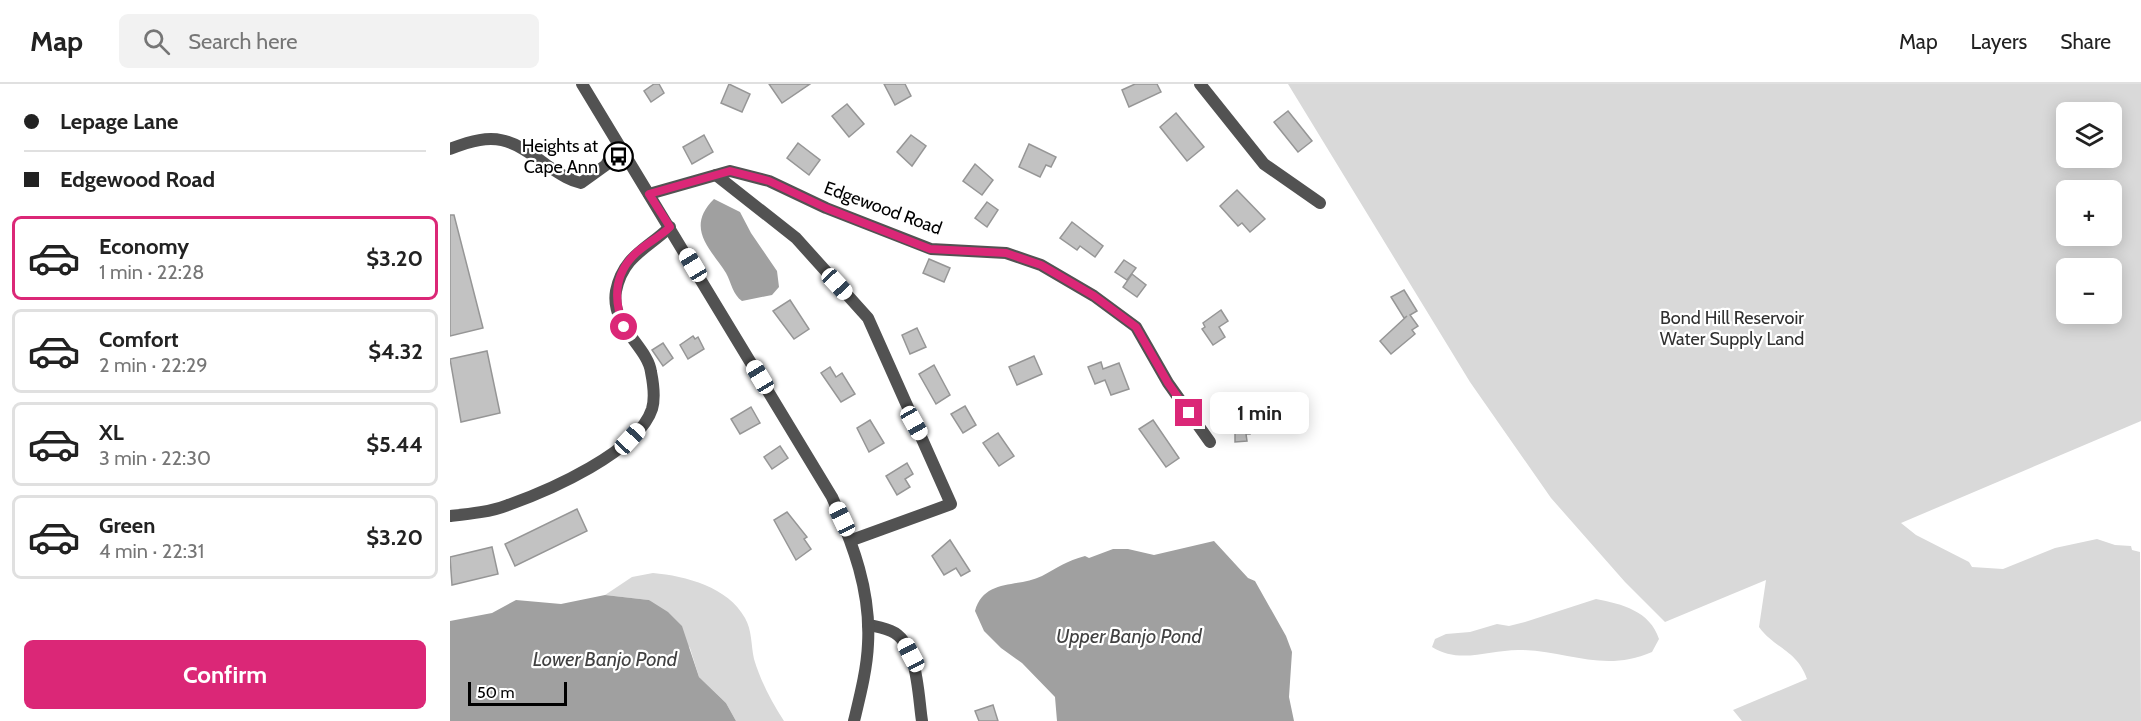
<!DOCTYPE html>
<html lang="en">
<head>
<meta charset="utf-8">
<style>
  body { margin:0; font-family:Cabin,sans-serif; background:#f2f2f2; color:#222; height:100vh; display:flex; flex-direction:column; font-size:22px; white-space:nowrap }
  * { box-sizing:border-box; margin:0 }
  p { font-size:20px; color:#767676 }
  .icon { flex:none; width:33px; height:33px; fill:none; stroke:currentColor; stroke-width:2; stroke-linecap:round; stroke-linejoin:round }
  .map { position:relative; flex:1; overflow:hidden }
  .panel { display:flex; flex-direction:column; background:#fff; width:450px }
  .panel>* { flex:none }
  .top-card { display:grid; align-content:center; height:132px; padding:0 24px; background:#fff }
  .controls { position:absolute; left:1606px; top:18px; display:grid; gap:12px }
  .controls a { display:grid; place-items:center; width:66px; height:66px; border-radius:9px; background:#fff; box-shadow:0 3px 15px #0003; font-size:30px }
  .scale { position:absolute; left:18px; bottom:15px; width:99px; box-sizing:border-box; padding-left:6px; border:3px solid #000; border-top:0; font-size:16px; line-height:21px; white-space:nowrap; color:#000; -webkit-text-stroke:4px #fff; paint-order:stroke }
  .end { position:absolute; width:27px; height:27px; margin:-14px; border:8px solid #db2777; background:#fff; box-shadow:0 0 0 3px #fff }
  .from { border-radius:50% }
  .bubble { position:absolute; height:42px; border-radius:9px; background:#fff; box-shadow:0 3px 15px #0003; font-size:20px; font-weight:700; line-height:42px; text-align:center }
  .car { position:absolute; width:18px; height:36px; margin:-18px -9px; border-radius:8px; box-shadow:0 0 4px 2px #0007; background:linear-gradient(#fff 24%,#345 0 40%,#fff 0 76%,#345 0 86%,#fff 0) }
  .top-card b { display:flex; align-items:center; gap:21px; height:57px; font-size:22px }
  .top-card b+b { border-top:2px solid #e0e0e0 }
  .top-card i { width:15px; height:15px; background:#222 }
  ul { padding:0; list-style:none }
  li { display:flex; align-items:center; gap:18px; height:84px; margin:0 12px 9px; padding:0 12px; border:3px solid #e0e0e0; border-radius:9px }
  li div { flex:1 }
  li b { display:block; font-size:22px }
  li em { font-style:normal; font-weight:700 }
  li.active { border-color:#db2777 }
  li>.icon { width:54px; height:54px; stroke-width:1.5 }
  .cta { display:flex; gap:12px; margin-top:auto; padding:12px 24px }
  .cta a { flex:1; height:69px; border-radius:9px; background:#db2777; color:#fff; font-size:24px; font-weight:700; line-height:69px; text-align:center }
  header { display:flex; align-items:center; gap:36px; box-sizing:border-box; height:84px; padding:0 30px; background:#fff; border-bottom:2px solid #e0e0e0 }
  header strong { font-size:28px }
  nav { display:flex; gap:33px; margin-inline-start:auto; font-size:21px }
  .search { width:420px; height:54px; background:#f2f2f2; display:flex; align-items:center; gap:15px; box-sizing:border-box; padding:0 21px; border-radius:9px; color:#767676; font-size:22px }
  main { display:flex; flex:1; min-height:0 }
  .map>svg:first-child { display:block }
  .green { fill:#d9d9d9; fill-rule:evenodd }
  .water { fill:#a0a0a0 }
  .building { fill:#c2c2c2; stroke:#969696; stroke-width:1.5 }
  .lines { fill:none; stroke-linecap:round; stroke-linejoin:round }
  .minor { stroke:#525252; stroke-width:12 }
  .tertiary { stroke:#525252; stroke-width:12 }
  .route { stroke:#db2777; stroke-width:8 }
  .labels { text-anchor:middle; dominant-baseline:central; stroke-width:4.5; stroke-linejoin:round; paint-order:stroke }
  .poi-label { font-size:18px; fill:#000; stroke:#fff; text-anchor:end }
  .street-label { font-size:18px; fill:#000; stroke:#fff }
  .park-label { font-size:18px; fill:#303030; stroke:#fff }
  .water-label { font-size:20px; font-style:italic; fill:#414141; stroke:#fff }
</style>
</head>
<body>
<header>
<strong>Map</strong>
<div class="search"><svg class="icon" aria-label="search" viewBox="0 0 24 24"><circle cx="10" cy="10" r="6"/><path d="M15 15l6 6"/></svg>Search here</div>
<nav><a>Map</a><a>Layers</a><a>Share</a></nav>
</header>
<main>
<section class="panel">
<div class="top-card">
<b><i class="from"></i>Lepage Lane</b>
<b><i></i>Edgewood Road</b>
</div>
<ul>
<li class="active"><svg class="icon" aria-label="car" viewBox="0 0 24 24"><path d="M5 17H2v-5l4-1 3-4h7l3 4 3 1v5h-3M9 17h6M6 11h13"/><circle cx="7" cy="17" r="2"/><circle cx="17" cy="17" r="2"/></svg><div><b>Economy</b><p>1 min · 22:28</p></div><em>$3.20</em></li>
<li><svg class="icon" aria-label="car" viewBox="0 0 24 24"><path d="M5 17H2v-5l4-1 3-4h7l3 4 3 1v5h-3M9 17h6M6 11h13"/><circle cx="7" cy="17" r="2"/><circle cx="17" cy="17" r="2"/></svg><div><b>Comfort</b><p>2 min · 22:29</p></div><em>$4.32</em></li>
<li><svg class="icon" aria-label="car" viewBox="0 0 24 24"><path d="M5 17H2v-5l4-1 3-4h7l3 4 3 1v5h-3M9 17h6M6 11h13"/><circle cx="7" cy="17" r="2"/><circle cx="17" cy="17" r="2"/></svg><div><b>XL</b><p>3 min · 22:30</p></div><em>$5.44</em></li>
<li><svg class="icon" aria-label="car" viewBox="0 0 24 24"><path d="M5 17H2v-5l4-1 3-4h7l3 4 3 1v5h-3M9 17h6M6 11h13"/><circle cx="7" cy="17" r="2"/><circle cx="17" cy="17" r="2"/></svg><div><b>Green</b><p>4 min · 22:31</p></div><em>$3.20</em></li>
</ul>
<div class="cta"><a>Confirm</a></div>
</section>
<div class="map">
<svg width="1691" height="637" viewBox="0 0 1691 637">
  <rect width="100%" height="100%" fill="#fff"/>
  <!-- green -->
  <g class="green">
    <path d="M 838,0 L 1691,0 L 1691,337 L 1451,439 L 1466,451 L 1519,478 L 1522,483 L 1553,485 L 1605,464 L 1647,455 L 1665,461 L 1681,462 L 1682,466 L 1690,468 L 1691,637 L 1292,637 L 1283,626 L 1357,595 C 1347,566 1325,565 1309,543 L 1316,496 L 1215,538 L 1175,498 L 1101,414 L 1020,298 ZM 1617,28 L 1662,28 L 1662,74 L 1617,74 ZM 1617,106 L 1662,106 L 1662,152 L 1617,152 ZM 1617,184 L 1662,184 L 1662,230 L 1617,230 Z"/>
    <path d="M 203,489 C 236,492 278,503 295,534 C 302,546 301,561 304,575 C 311,598 321,617 334,637 L 286,637 L 276,619 L 249,593 L 240,564 L 199,516 L 155,511 L 182,493 Z"/>
    <path d="M 1146,515 C 1172,520 1200,527 1209,555 L 1202,568 C 1154,589 1118,567 1071,566 C 1041,565 1010,581 982,563 L 985,555 L 996,550 L 1020,548 L 1047,540 L 1059,542 L 1075,538 Z"/>
  </g>
  <!-- water -->
  <g class="water">
    <path d="M 264,115 L 290,128 L 301,149 L 327,187 L 329,203 L 322,211 L 292,217 C 283,211 281,198 276,189 C 260,164 235,144 264,115 Z"/>
    <path d="M 764,457 L 798,494 L 805,497 L 836,552 L 842,568 L 839,613 L 844,637 L 607,637 L 605,613 L 572,579 L 551,564 L 534,547 L 525,527 C 534,494 568,504 592,492 C 609,483 616,477 635,472 L 639,474 L 663,465 L 678,465 L 704,471 Z"/>
    <path d="M 155,511 L 199,516 L 218,528 L 232,542 L 249,593 L 276,619 L 286,637 L 0,637 L 0,537 L 42,529 L 66,516 L 111,520 Z"/>
  </g>
  <!-- building -->
  <g class="building">
    <path d="M 204,0 L 209,0 L 214,9 L 201,18 L 194,7 Z"/>
    <path d="M 279,0 L 300,10 L 292,28 L 271,19 Z"/>
    <path d="M 319,0 L 360,0 L 332,19 Z"/>
    <path d="M 434,0 L 455,0 L 461,12 L 445,21 Z"/>
    <path d="M 685,0 L 707,0 L 711,8 L 679,23 L 672,6 Z"/>
    <path d="M 397,20 L 414,40 L 399,53 L 382,32 Z"/>
    <path d="M 838,27 L 862,57 L 848,68 L 824,38 Z"/>
    <path d="M 726,29 L 754,63 L 737,77 L 710,43 Z"/>
    <path d="M 254,51 L 263,68 L 242,80 L 233,63 Z"/>
    <path d="M 461,51 L 476,62 L 462,82 L 447,68 Z"/>
    <path d="M 348,59 L 370,76 L 359,91 L 337,74 Z"/>
    <path d="M 579,60 L 606,73 L 601,83 L 596,81 L 590,93 L 569,83 Z"/>
    <path d="M 525,80 L 543,96 L 532,111 L 513,97 Z"/>
    <path d="M 787,106 L 815,135 L 800,148 L 792,139 L 788,142 L 770,122 Z"/>
    <path d="M 537,118 L 548,126 L 537,143 L 525,134 Z"/>
    <path d="M 0,131 L 4,131 L 33,244 L 0,252 Z"/>
    <path d="M 622,138 L 653,162 L 645,173 L 630,162 L 627,166 L 610,154 Z"/>
    <path d="M 479,175 L 500,184 L 494,198 L 473,189 Z"/>
    <path d="M 674,176 L 686,184 L 677,196 L 665,188 Z"/>
    <path d="M 682,190 L 696,201 L 687,213 L 673,203 Z"/>
    <path d="M 954,206 L 967,227 L 960,231 L 968,242 L 962,246 L 965,250 L 941,270 L 930,257 L 957,232 L 954,234 L 941,213 Z"/>
    <path d="M 340,216 L 359,245 L 344,255 L 323,227 Z"/>
    <path d="M 771,226 L 778,237 L 769,243 L 775,253 L 763,261 L 752,245 L 755,243 L 753,239 Z"/>
    <path d="M 467,244 L 476,263 L 460,270 L 452,251 Z"/>
    <path d="M 243,252 L 245,255 L 248,253 L 254,265 L 238,275 L 230,261 Z"/>
    <path d="M 213,259 L 223,274 L 213,282 L 202,266 Z"/>
    <path d="M 37,267 L 50,329 L 11,338 L 0,275 Z"/>
    <path d="M 584,272 L 592,290 L 567,301 L 559,283 Z"/>
    <path d="M 651,278 L 653,285 L 669,279 L 679,305 L 661,311 L 655,296 L 645,300 L 638,283 Z"/>
    <path d="M 484,281 L 500,311 L 486,320 L 469,290 Z"/>
    <path d="M 380,283 L 386,293 L 392,289 L 405,310 L 391,318 L 371,289 Z"/>
    <path d="M 777,310 L 794,310 L 794,330 L 800,330 L 800,350 L 796,350 L 797,357 L 785,358 L 785,331 L 778,331 Z"/>
    <path d="M 515,322 L 526,341 L 513,349 L 501,330 Z"/>
    <path d="M 301,323 L 310,339 L 290,350 L 281,335 Z"/>
    <path d="M 420,336 L 434,359 L 419,368 L 407,344 Z"/>
    <path d="M 703,336 L 729,374 L 716,383 L 689,345 Z"/>
    <path d="M 548,349 L 564,372 L 549,382 L 533,359 Z"/>
    <path d="M 330,362 L 338,374 L 322,385 L 314,373 Z"/>
    <path d="M 457,379 L 463,390 L 455,395 L 460,403 L 447,411 L 436,392 Z"/>
    <path d="M 127,425 L 137,447 L 65,482 L 55,460 Z"/>
    <path d="M 337,428 L 357,453 L 354,455 L 361,465 L 346,476 L 324,436 Z"/>
    <path d="M 500,456 L 520,487 L 511,492 L 506,484 L 494,491 L 482,472 Z"/>
    <path d="M 42,463 L 48,490 L 2,501 L 0,473 Z"/>
    <path d="M 543,621 L 548,637 L 529,637 L 525,627 Z"/>
  </g>
  <g class="lines">
    <!-- minor -->
    <g class="minor">
      <path d="M 750,0 L 814,80 L 870,119"/>
      <path d="M 0,65 C 46,47 60,54 98,82 C 109,89 118,96 131,99 L 156,81 L 168,60"/>
      <path d="M 266,91 L 346,154 L 418,234 L 501,420 L 402,456"/>
      <path d="M 199,110 L 280,87 L 319,97 L 376,124 L 481,165 L 556,169 L 591,181 L 644,212 L 686,243 L 718,299 L 760,358"/>
      <path d="M 0,432 C 19,430 40,428 58,421 C 98,407 188,368 202,325 C 205,315 203,298 201,288 C 198,263 160,242 166,207 C 173,172 197,165 220,143"/>
      <path d="M 418,541 C 425,542 434,544 441,547 C 468,558 468,612 472,637"/>
    </g>
    <!-- tertiary -->
    <path class="tertiary" d="M 132,0 L 382,413 C 403,460 421,507 418,560 C 417,585 410,612 404,637"/>
  </g>
  <g class="lines">
    <!-- route -->
    <path class="route" d="M 174,243 C 164,218 163,193 183,172 C 193,161 209,154 220,143 L 199,110 L 280,87 L 319,97 L 376,124 L 480,165 L 556,169 L 591,181 L 644,212 L 686,243 L 718,299 L 739,329"/>
  </g>
  <!-- icons -->
  <defs>
    <symbol id="bus-ring" viewBox="-11 -11 22 22"><circle r="9.5" fill="#fff" stroke="#000" stroke-width="1.5"/><path d="M-5-6H5V4H4V6H2V4H-2V6H-4V4H-5ZM-3.5-4V0h7V-4ZM-3.5 1.2v1.5H-2V1.2ZM2 1.2v1.5H3.5V1.2Z" fill="#000"/></symbol>
  </defs>
  <g fill-rule="evenodd">
    <use href="#bus-ring" x="152" y="56" width="33" height="33"/>
  </g>
  <g class="labels">
    <!-- poi labels -->
    <g class="poi-label">
      <text x="148" y="62">Heights at<tspan x="148" dy="21">Cape Ann</tspan></text>
    </g>
    <!-- street labels -->
    <g class="street-label">
      <text transform="translate(433 124) rotate(20)">Edgewood Road</text>
    </g>
    <!-- park labels -->
    <g class="park-label">
      <text x="1282" y="234">Bond Hill Reservoir<tspan x="1282" dy="21">Water Supply Land</tspan></text>
    </g>
    <!-- water labels -->
    <g class="water-label">
      <text x="679" y="552">Upper Banjo Pond</text>
      <text x="155" y="575">Lower Banjo Pond</text>
    </g>
  </g>
</svg>
<div class="controls">
<a><svg class="icon" aria-label="layers" viewBox="0 0 24 24"><path d="M12 4l9 5-9 5-9-5zM3 14l9 5 9-5"/></svg></a>
<a>+</a>
<a>−</a>
</div>
<div class="scale">50 m</div>
<i class="end from" style="left:174px;top:243px"></i>
<i class="end" style="left:739px;top:329px"></i>
<div class="bubble" style="left:760px;top:308px;width:99px">1 min</div>
<i class="car" style="left:243px;top:181px;rotate:329deg"></i>
<i class="car" style="left:387px;top:200px;rotate:137deg"></i>
<i class="car" style="left:310px;top:293px;rotate:329deg"></i>
<i class="car" style="left:464px;top:339px;rotate:151deg"></i>
<i class="car" style="left:180px;top:355px;rotate:43deg"></i>
<i class="car" style="left:392px;top:435px;rotate:335deg"></i>
<i class="car" style="left:461px;top:571px;rotate:332deg"></i>
</div>
</main>
</body>
</html>
